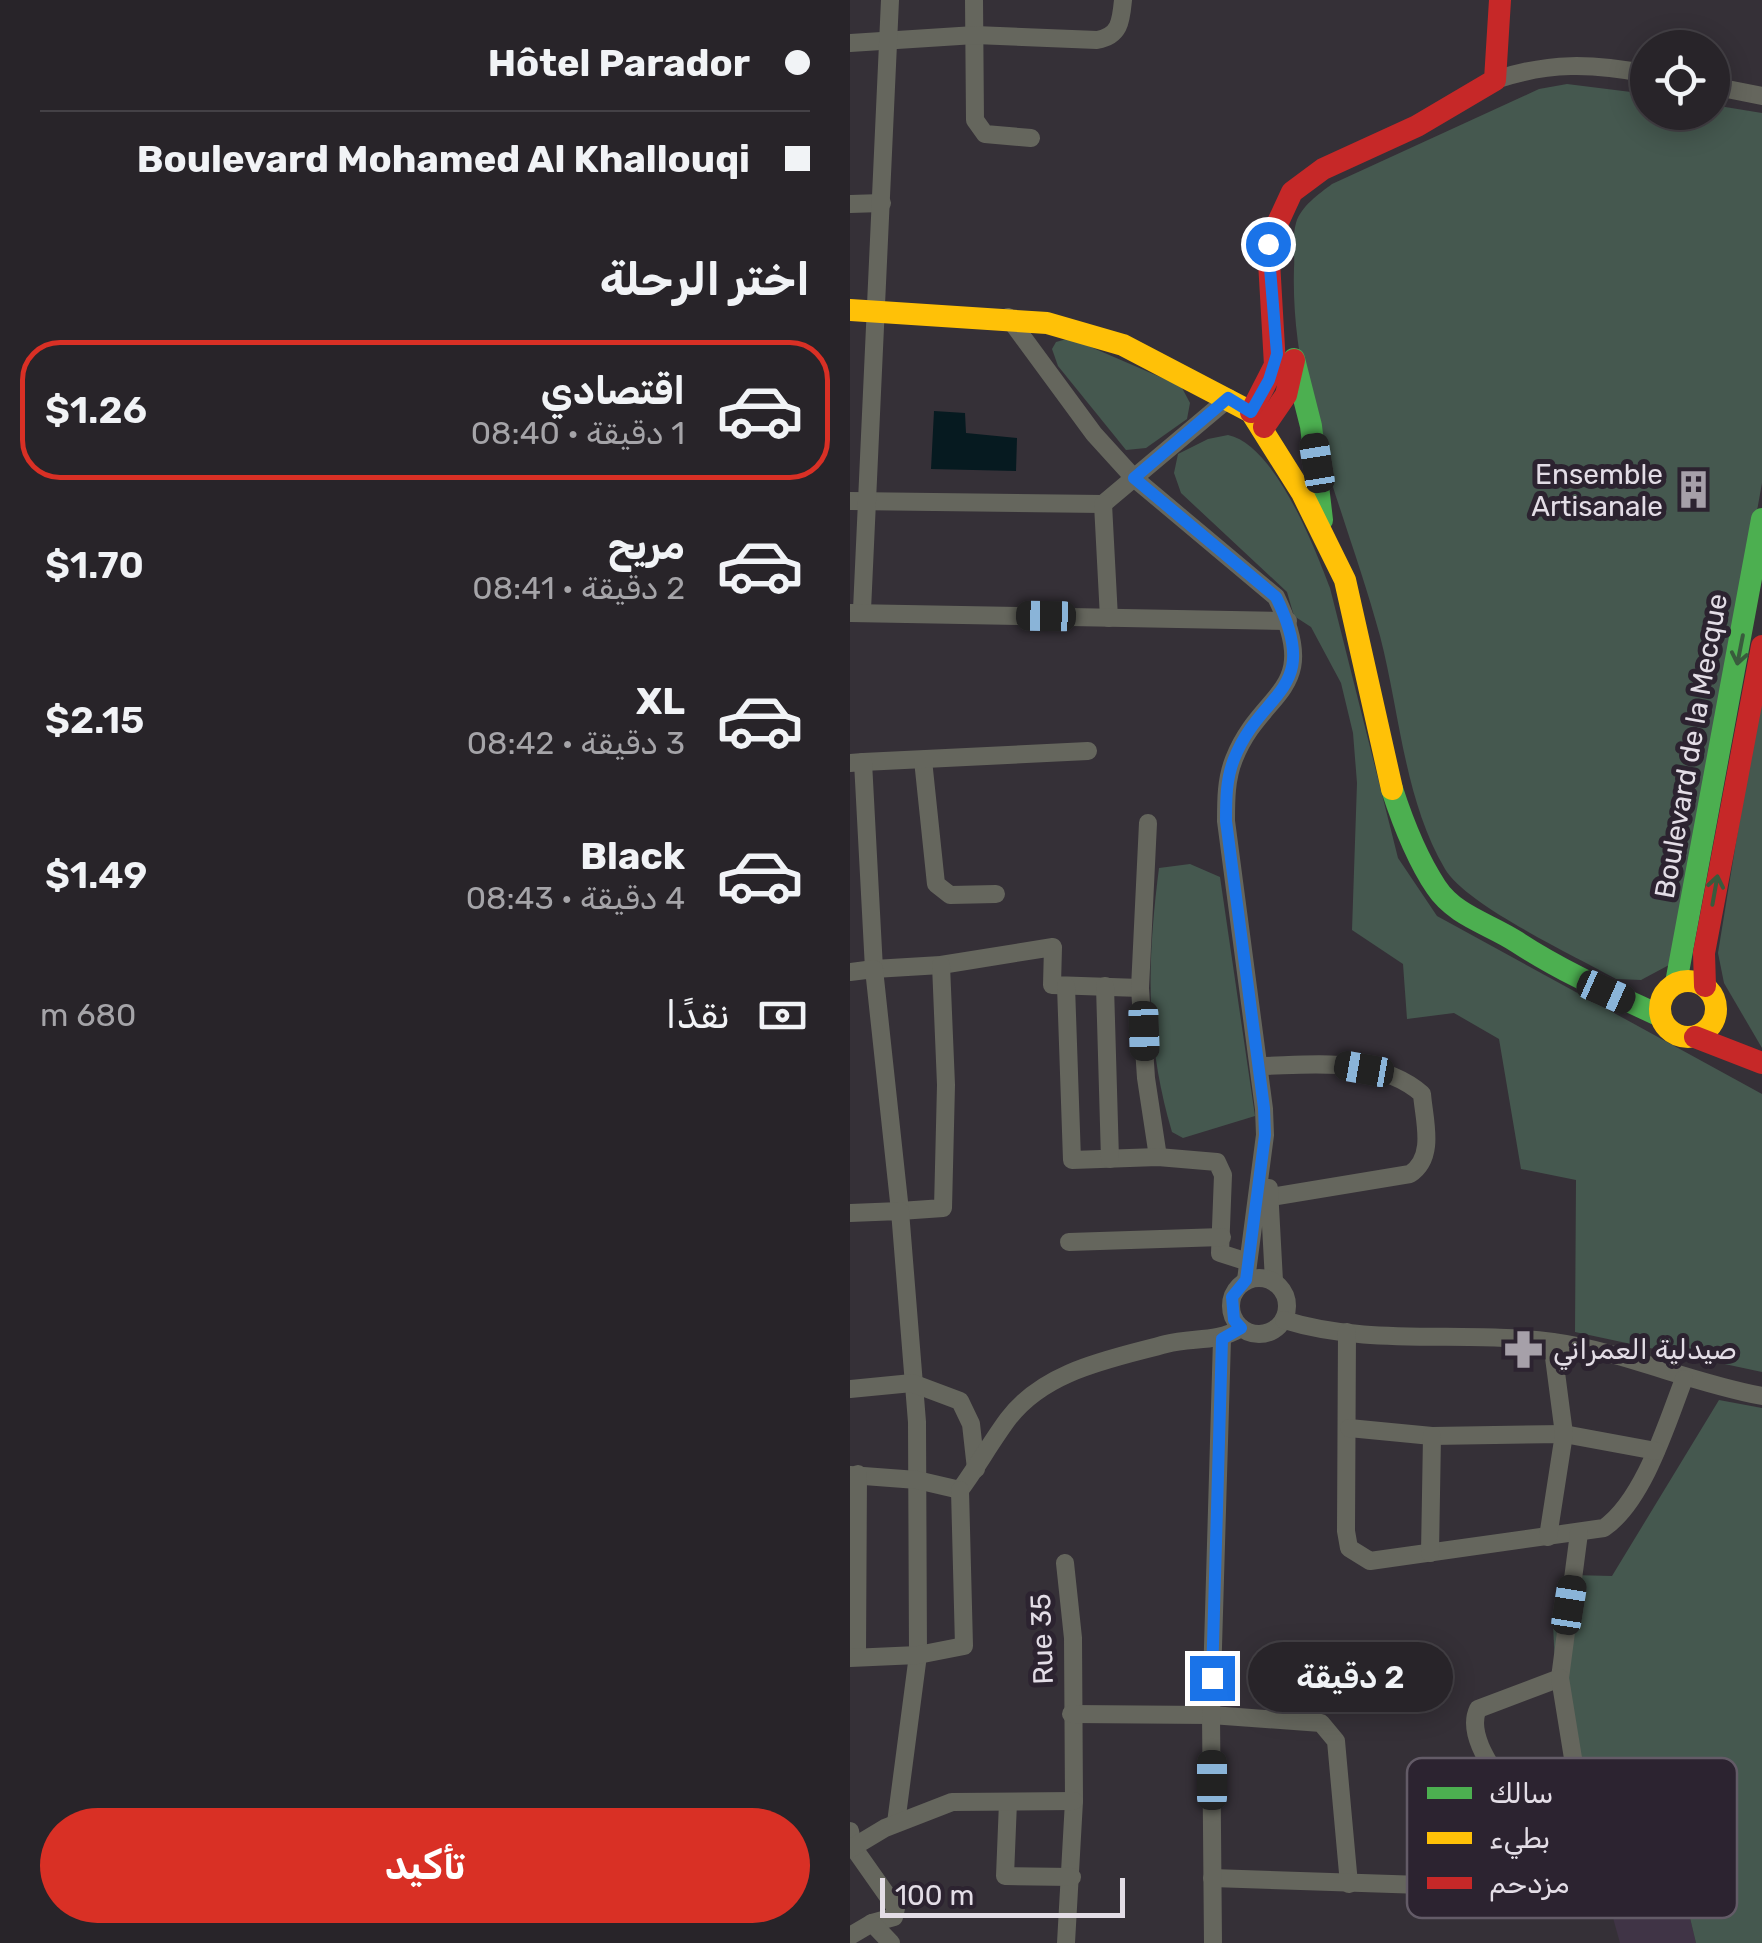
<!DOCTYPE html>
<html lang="ar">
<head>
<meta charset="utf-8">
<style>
  body { margin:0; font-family:Rubik,"Noto Sans Arabic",sans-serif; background:#302c31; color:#f1f3f6; direction:rtl; height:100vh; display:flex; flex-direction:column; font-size:38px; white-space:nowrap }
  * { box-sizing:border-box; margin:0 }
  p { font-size:32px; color:#a5a4a8 }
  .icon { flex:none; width:55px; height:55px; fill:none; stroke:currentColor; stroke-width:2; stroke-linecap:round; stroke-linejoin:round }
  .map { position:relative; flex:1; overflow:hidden; direction:ltr }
  .panel { display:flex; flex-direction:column; background:#282429; width:850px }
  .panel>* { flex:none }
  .top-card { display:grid; align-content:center; height:220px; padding:0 40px; background:#282429 }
  .tools { position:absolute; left:780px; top:30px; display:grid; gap:20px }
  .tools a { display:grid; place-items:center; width:100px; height:100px; border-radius:50%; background:#282429; box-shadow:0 5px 25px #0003,0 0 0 2px #444146; font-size:50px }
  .scale { position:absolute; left:30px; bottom:25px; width:245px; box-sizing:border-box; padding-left:10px; border:5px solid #e3dde6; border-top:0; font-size:28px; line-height:35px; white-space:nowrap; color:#e3dde6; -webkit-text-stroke:8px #2c2330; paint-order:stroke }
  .end { position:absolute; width:45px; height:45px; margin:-22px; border:12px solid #1a73e8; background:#fff; box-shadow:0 0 0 5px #fff }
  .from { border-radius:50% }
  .bubble { position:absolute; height:70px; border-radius:35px; background:#282429; box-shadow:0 5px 25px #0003,0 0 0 2px #444146; font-size:32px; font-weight:600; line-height:70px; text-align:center; direction:rtl }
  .car { position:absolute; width:30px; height:60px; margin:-30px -15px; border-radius:12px; box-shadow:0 0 8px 2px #0007; background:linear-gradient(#222 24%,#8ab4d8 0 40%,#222 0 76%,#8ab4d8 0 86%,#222 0) }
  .top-card b { display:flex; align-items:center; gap:35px; height:95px; font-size:38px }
  .top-card b+b { border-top:2px solid #444146 }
  .top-card i { width:25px; height:25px; background:#f1f3f6 }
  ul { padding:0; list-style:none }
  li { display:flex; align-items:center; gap:30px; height:140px; margin:0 20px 15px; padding:0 20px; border:5px solid transparent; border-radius:40px }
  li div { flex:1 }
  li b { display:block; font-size:38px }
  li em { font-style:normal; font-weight:600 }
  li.selected { border-color:#d93025 }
  li>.icon { width:90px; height:90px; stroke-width:1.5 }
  h2 { padding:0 40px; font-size:45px; line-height:120px }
  .pay { display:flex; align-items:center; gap:25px; height:110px; padding:0 40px; font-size:38px }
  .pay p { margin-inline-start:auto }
  .button { display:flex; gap:20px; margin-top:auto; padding:20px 40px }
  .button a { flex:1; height:115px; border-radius:60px; background:#d93025; color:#fff; font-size:40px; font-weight:600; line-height:115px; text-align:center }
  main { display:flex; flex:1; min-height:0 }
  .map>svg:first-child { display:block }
  .built { fill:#403446 }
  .green { fill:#45584f }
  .water { fill:#061a20 }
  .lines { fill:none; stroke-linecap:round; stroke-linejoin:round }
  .street { stroke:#65665d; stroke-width:18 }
  .fast { stroke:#4caf50; stroke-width:22 }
  .slow { stroke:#ffc107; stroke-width:22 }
  .jam { stroke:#c62828; stroke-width:22 }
  .oneway { stroke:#395b3d }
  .route { stroke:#1a73e8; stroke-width:12 }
  .labels { text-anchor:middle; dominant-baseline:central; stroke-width:10; stroke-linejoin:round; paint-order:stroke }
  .poi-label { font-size:28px; fill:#e3dde6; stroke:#2c2330; text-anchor:end }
  .street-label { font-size:28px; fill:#e3dde6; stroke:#2c2330 }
  .key { fill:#2c2330; stroke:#635b67; stroke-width:2.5 }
  .key-label { font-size:28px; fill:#e3dde6 }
</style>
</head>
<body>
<main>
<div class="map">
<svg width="912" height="1943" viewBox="0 0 912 1943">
  <rect width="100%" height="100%" fill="#353037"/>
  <!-- built -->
  <path class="built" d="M 817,1820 L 846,1943 L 770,1943 L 740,1835 Z"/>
  <!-- green -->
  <g class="green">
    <path d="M 717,84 L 797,94 L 798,112 L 862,112 L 863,105 L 912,113 L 912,483 L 830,940 L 819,965 L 791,980 L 766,979 C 725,956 616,905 595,869 C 554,799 550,713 530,636 C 497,514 440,397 444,268 C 445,255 442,236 446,223 C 451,206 469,194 482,184 L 689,89 Z"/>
    <path d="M 220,338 L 331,386 L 340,403 L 337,419 L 296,448 L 276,450 L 208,366 L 202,349 L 206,342 Z"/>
    <path d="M 378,435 C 425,445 464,546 480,588 L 548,858 L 587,916 L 912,1094 L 912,1372 L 725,1332 L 726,1180 L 671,1169 L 649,1039 L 604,1013 L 557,1019 L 553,964 L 502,930 L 507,783 L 503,733 L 491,683 L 461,627 L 444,616 L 437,592 L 331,493 L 324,473 L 328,454 L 358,439 Z"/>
    <path d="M 912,682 L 912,1048 L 874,983 L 868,953 Z"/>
    <path d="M 340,864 L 370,877 L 405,1116 L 333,1138 L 322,1132 C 295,1041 297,962 309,868 Z"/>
    <path d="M 869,1400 L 912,1408 L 912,1943 L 846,1943 L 817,1821 L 740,1835 L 706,1687 L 703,1624 L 721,1575 L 762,1576 Z"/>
  </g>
  <!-- water -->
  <path class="water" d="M 84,411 L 115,413 L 116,433 L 167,438 L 166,471 L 81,469 Z"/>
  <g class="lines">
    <!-- street -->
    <g class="street">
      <path d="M 124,0 L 125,120 L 135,134 L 181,138"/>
      <path d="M 0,43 L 125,35 L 247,40 C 270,36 271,21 273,0"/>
      <path d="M 645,80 C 699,62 742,63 798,74"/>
      <path d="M 862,86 L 912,96"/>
      <path d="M 0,204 L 32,203"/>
      <path d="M 158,317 L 244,434 L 284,478 L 426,597 C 473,694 412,688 384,759 C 376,779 376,800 376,821 L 414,1109 L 415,1135 L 396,1280"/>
      <path d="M 0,501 L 253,504 L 379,398"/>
      <path d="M 253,504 L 259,618"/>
      <path d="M 12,610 L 40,0"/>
      <path d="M 0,613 L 438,621"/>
      <path d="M 73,760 L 86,884 L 100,895 L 146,894"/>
      <path d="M 13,762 L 238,751"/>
      <path d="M 0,763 L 13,762 L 24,969 L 91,965 L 203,947 L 202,985 L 290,988 L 296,1078 L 308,1157"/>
      <path d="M 0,972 L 24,969 L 50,1211 L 93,1208 L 96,1085 L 91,965"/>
      <path d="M 216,986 L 222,1160 L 308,1157 L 367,1162 L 373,1175 L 370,1253 L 395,1261"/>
      <path d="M 255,986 L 260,1159"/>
      <path d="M 290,988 L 298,823"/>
      <path d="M 410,1066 C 464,1065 528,1056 572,1094 C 574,1120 586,1157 560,1174 L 421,1197"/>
      <path d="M 419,1188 L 424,1281"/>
      <path d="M 0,1213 L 50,1211 L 67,1422 L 68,1655 L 46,1823"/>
      <path d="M 219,1242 L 372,1237"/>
      <circle cx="409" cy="1306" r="28"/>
      <path d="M 434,1320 C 520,1347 614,1330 703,1342 C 775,1352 841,1383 912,1396"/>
      <path d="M 497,1332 L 496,1531 L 499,1548 L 520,1561 L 754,1528 C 794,1500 817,1423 834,1379"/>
      <path d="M 0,1389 L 62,1383 L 110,1401 L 121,1424 L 126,1469"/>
      <path d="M 499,1428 L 582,1436 L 714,1434 L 806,1451"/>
      <path d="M 0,1475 L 67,1480 L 110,1490 C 127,1467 141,1442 158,1419 C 195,1370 261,1359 316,1344 C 343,1337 366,1343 391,1328"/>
      <path d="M 698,1537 L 714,1434 L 702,1342"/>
      <path d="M 580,1553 L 582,1436"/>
      <path d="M 215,1563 L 223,1638 L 224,1801 L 216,1943"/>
      <path d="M 7,1655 L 8,1474"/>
      <path d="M 0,1658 L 68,1655 L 114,1646 L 110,1490"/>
      <path d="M 221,1714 L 361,1715 L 471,1723 L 486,1741 L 499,1884"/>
      <path d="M 158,1802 L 155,1876 L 222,1877"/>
      <path d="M 0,1831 L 3,1847 L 46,1908 L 44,1917 L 22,1923"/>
      <path d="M 0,1849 L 35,1828 L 102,1802 L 224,1801"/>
      <path d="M 684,1855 C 680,1842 676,1828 671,1816 C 658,1786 613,1741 628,1709 L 710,1678 L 729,1533"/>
      <path d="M 362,1878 L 603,1886 L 684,1855 L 718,1850 L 729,1843 L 734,1826 L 710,1678"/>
      <path d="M 0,1936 L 22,1923 L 41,1943"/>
      <path d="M 363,1943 L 361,1715 L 372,1339"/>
    </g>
    <!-- fast -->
    <g class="fast">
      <path d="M 444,359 L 461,426 L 472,520"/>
      <path d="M 542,789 C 553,823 566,857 586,887 C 605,916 640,924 667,942 C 713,972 761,993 810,1016"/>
      <path d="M 826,983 L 912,519"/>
    </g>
    <!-- slow -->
    <g class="slow">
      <path d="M 0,310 L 197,323 L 273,345 L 401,412 L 452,493 L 495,580 L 542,789"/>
      <circle cx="838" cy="1009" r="28"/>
    </g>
    <!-- jam -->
    <g class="jam">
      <path d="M 401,412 L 425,365 L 418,244 L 442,192 L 473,169 L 567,126 L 645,80 L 650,0"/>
      <path d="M 414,427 L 436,395 L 444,360"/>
      <path d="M 855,986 L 854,953 L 912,646"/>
      <path d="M 845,1037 L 912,1063"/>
    </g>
  </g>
  <!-- one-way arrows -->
  <defs><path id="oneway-shaft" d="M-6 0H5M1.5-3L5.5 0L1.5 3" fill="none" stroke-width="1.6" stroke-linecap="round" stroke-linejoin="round" transform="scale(2.5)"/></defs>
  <g class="oneway">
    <use href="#oneway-shaft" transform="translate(890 650) rotate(101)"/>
    <use href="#oneway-shaft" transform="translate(865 890) rotate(-80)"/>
  </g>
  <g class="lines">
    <!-- route -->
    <path class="route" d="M 362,1678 L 372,1339 L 391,1328 L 384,1320 L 382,1297 L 396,1280 L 415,1135 L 414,1108 L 376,821 C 376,800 376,779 384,759 C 412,688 473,693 426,597 L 284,478 L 378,398 L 401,412 L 419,380 L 427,354 L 418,244"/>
  </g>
  <!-- icons -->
  <defs>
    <symbol id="building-bare" viewBox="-9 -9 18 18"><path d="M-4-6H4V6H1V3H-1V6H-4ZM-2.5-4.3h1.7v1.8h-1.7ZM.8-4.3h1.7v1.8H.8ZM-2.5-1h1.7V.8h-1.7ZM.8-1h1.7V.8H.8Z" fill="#a6a0a9" stroke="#2c2330" stroke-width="2.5" paint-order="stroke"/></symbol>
    <symbol id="pharmacy-bare" viewBox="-9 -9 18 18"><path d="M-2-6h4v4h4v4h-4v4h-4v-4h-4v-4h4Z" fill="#a6a0a9" stroke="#2c2330" stroke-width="2.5" paint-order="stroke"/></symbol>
  </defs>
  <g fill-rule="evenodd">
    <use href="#building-bare" x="816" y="462" width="55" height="55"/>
    <use href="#pharmacy-bare" x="646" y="1322" width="55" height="55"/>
  </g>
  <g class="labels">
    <!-- poi labels -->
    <g class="poi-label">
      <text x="813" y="474">Ensemble<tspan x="813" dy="32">Artisanale</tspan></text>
      <text x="703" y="1349" text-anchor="start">صيدلية العمراني</text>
    </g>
    <!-- street labels -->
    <g class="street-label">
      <text transform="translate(841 746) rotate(-80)">Boulevard de la Mecque</text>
      <text transform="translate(192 1639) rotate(-92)">Rue 35</text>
    </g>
  </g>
  <!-- legend -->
  <rect x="557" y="1758" width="330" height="160" rx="15" class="key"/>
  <rect x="577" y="1787" width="45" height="12" fill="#4caf50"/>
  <rect x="577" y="1832" width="45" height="12" fill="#ffc107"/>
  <rect x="577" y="1877" width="45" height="12" fill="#c62828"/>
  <g class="key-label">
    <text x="639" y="1803">سالك</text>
    <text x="639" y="1848">بطيء</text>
    <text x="639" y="1893">مزدحم</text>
  </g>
</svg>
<div class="tools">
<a><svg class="icon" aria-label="locate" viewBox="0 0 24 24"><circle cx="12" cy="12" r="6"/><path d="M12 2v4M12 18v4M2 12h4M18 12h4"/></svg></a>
</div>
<div class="scale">100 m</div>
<i class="end from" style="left:418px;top:244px"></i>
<i class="end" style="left:362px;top:1678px"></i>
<div class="bubble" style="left:398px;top:1642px;width:205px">2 دقيقة</div>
<i class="car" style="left:467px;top:463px;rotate:351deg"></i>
<i class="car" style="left:196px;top:616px;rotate:271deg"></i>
<i class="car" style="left:756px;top:992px;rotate:114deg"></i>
<i class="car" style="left:294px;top:1031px;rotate:178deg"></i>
<i class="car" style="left:514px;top:1069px;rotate:280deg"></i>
<i class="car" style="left:719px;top:1605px;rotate:9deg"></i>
<i class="car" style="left:362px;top:1780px;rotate:0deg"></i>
</div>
<section class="panel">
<div class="top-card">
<b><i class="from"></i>Hôtel Parador</b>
<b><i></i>Boulevard Mohamed Al Khallouqi</b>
</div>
<h2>اختر الرحلة</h2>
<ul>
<li class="selected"><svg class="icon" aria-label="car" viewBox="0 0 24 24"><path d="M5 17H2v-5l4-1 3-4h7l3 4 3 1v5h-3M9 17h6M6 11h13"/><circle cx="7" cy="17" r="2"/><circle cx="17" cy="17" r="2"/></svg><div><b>اقتصادي</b><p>1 دقيقة · 08:40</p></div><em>$1.26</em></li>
<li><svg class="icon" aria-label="car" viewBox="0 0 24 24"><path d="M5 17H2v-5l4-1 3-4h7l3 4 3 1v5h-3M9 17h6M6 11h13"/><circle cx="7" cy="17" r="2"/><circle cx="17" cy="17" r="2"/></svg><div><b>مريح</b><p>2 دقيقة · 08:41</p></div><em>$1.70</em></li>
<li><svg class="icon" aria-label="car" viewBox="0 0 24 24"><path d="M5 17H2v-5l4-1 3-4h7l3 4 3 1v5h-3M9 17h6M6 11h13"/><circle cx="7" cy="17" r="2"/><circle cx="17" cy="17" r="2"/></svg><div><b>XL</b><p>3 دقيقة · 08:42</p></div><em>$2.15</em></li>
<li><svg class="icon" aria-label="car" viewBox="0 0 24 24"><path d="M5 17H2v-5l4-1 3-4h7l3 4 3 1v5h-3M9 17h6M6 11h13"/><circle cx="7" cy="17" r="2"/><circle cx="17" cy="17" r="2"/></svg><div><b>Black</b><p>4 دقيقة · 08:43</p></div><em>$1.49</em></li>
</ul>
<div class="pay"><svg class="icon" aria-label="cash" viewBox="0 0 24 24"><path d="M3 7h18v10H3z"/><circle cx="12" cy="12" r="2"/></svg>نقدًا<p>680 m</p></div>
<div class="button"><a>تأكيد</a></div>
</section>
</main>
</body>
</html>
